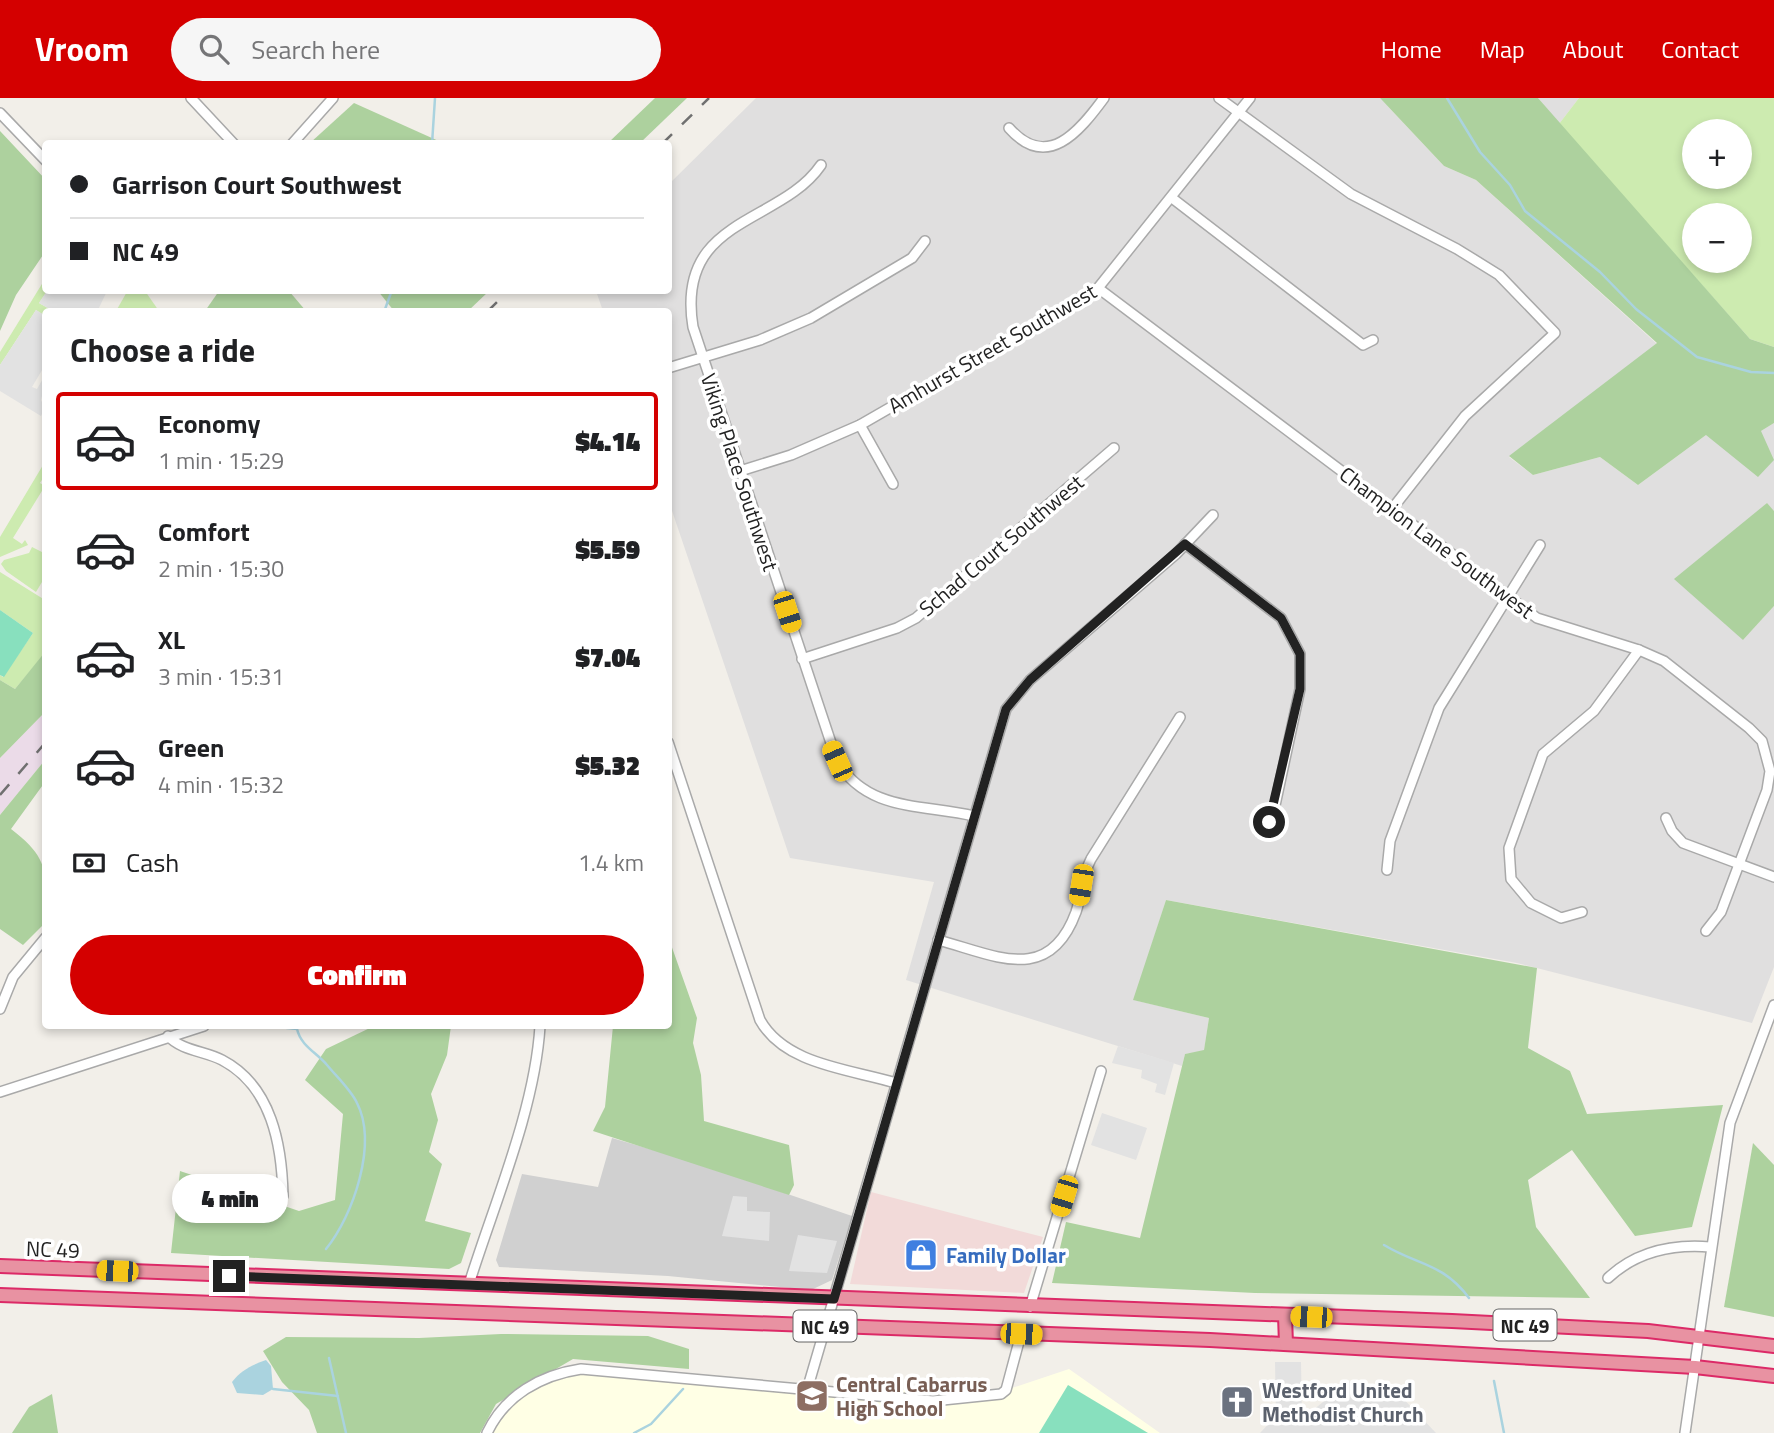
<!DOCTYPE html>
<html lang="en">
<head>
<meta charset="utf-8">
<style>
  body { margin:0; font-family:"Titillium Web",sans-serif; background:#f6f6f6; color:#202124; height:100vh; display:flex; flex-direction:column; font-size:26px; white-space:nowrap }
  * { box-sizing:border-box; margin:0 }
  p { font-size:23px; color:#757577 }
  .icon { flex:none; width:38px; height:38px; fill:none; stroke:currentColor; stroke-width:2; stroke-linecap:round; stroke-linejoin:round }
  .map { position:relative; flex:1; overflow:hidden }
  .details { position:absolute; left:42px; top:210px; width:630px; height:721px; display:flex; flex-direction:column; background:#fff; border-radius:7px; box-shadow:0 4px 10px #0003 }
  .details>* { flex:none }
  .top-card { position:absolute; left:42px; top:42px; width:630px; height:154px; border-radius:7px; box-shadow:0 4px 10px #0003; display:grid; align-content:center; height:154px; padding:0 28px; background:#fff }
  .buttons { position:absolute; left:1682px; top:21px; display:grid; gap:14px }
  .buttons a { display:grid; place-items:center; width:70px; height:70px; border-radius:50%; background:#fff; box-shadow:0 4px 10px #0003; font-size:35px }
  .end { position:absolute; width:32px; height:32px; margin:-16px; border:9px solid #222; background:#fff; box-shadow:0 0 0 4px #fff }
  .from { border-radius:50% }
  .bubble { position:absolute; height:49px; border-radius:24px; background:#fff; box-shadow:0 4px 10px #0003; font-size:23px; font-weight:800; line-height:49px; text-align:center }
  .car { position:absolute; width:21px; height:42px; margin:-21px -10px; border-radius:9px; box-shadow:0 0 5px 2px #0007; background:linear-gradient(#f5c518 24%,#345 0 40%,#f5c518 0 76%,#345 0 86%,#f5c518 0) }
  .top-card b { display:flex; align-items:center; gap:24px; height:66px; font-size:26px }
  .top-card b+b { border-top:2px solid #e0e0e0 }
  .top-card i { width:18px; height:18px; background:#202124 }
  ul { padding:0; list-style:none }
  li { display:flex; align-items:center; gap:21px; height:98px; margin:0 14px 10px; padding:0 14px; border:4px solid transparent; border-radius:7px }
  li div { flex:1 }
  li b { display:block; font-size:26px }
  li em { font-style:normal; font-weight:800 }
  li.selected { border-color:#d40000 }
  li>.icon { width:63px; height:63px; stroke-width:1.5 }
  h2 { padding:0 28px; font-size:32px; line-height:84px }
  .pay { display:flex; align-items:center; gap:18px; height:77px; padding:0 28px; font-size:26px }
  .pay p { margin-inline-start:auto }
  .action { display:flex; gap:14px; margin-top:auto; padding:14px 28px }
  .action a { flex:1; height:80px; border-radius:42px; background:#d40000; color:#fff; font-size:28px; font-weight:800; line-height:80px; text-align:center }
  header { display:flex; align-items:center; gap:42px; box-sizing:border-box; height:98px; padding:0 35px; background:#d40000; color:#fff }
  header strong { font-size:33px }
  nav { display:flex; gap:38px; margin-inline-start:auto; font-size:24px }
  .search { width:490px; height:63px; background:#f6f6f6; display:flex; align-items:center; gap:18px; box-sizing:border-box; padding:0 24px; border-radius:38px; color:#757577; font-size:26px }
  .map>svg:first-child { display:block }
  .residential { fill:#e0dfdf }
  .commercial { fill:#f2dad9 }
  .industrial { fill:#ebdbe8 }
  .education { fill:#ffffe5 }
  .religious { fill:#d0d0d0 }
  .grass { fill:#cdebb0; fill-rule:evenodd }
  .forest { fill:#add19e }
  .pitch { fill:#88e0be }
  .parking { fill:#e2e2e2 }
  .water { fill:#aad3df }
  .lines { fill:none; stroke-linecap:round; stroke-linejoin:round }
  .stream { stroke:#aad3df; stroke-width:2.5 }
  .minor-casing { stroke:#a9a9a9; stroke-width:12 }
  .highway-casing { stroke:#dc2a67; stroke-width:16 }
  .minor { stroke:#fff; stroke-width:9 }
  .highway { stroke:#e892a2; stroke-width:12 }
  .rail { stroke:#707070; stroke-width:2.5; stroke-dasharray:14 14; stroke-linecap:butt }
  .route { stroke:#222; stroke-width:9 }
  .labels { text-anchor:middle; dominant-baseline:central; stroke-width:7; stroke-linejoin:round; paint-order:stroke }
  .shield { fill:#fff; stroke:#646464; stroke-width:2 }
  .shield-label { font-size:19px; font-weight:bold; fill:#222 }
  .street-label { font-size:21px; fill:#222; stroke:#fff }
  .shop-label { font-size:21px; font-weight:bold; fill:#366cbe; stroke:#fff; text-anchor:start }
  .education-label { font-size:21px; font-weight:bold; fill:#785e54; stroke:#fff; text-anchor:start }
  .worship-label { font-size:21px; font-weight:bold; fill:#5b616d; stroke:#fff; text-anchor:start }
</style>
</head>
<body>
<header>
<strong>Vroom</strong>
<div class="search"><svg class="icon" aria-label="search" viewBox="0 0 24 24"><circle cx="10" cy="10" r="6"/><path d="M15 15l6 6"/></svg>Search here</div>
<nav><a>Home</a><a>Map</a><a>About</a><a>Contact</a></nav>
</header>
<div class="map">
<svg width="1774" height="1335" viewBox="0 0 1774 1335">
  <rect width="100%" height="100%" fill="#f2efe9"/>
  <!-- residential -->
  <g class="residential">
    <path d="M 756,0 L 1380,0 L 1444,68 L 1476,82 L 1657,246 L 1509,359 L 1533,377 L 1600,359 L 1638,387 L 1706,337 L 1761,333 L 1774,325 L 1774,413 L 1766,405 L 1743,542 L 1774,508 L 1774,869 L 1752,925 L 1517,865 L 1166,802 L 1134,902 L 1209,920 L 1204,953 L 1185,956 L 1182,968 L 906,882 L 934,784 L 790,760 L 669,404 L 668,214 L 603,213 L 596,193 L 668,192 L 669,86 Z"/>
    <path d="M 1538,0 L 1579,0 L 1559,26 Z"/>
  </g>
  <!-- commercial -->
  <path class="commercial" d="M 871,1094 L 1043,1139 L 1024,1195 L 850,1186 Z"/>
  <!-- industrial -->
  <path class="industrial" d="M 45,614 L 45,662 L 0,717 L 0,660 Z"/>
  <!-- education -->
  <path class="education" d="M 1069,1271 L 1160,1335 L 488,1335 L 509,1305 L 529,1288 L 569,1273 L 807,1292 L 1006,1292 Z"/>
  <!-- religious -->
  <path class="religious" d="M 612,1040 L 691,1063 L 852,1118 L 832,1182 L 811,1192 L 668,1178 L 499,1169 L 496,1162 L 522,1076 L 598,1089 Z"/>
  <!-- grass -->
  <g class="grass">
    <path d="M 1579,0 L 1774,0 L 1774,249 L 1750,241 L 1559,26 ZM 1694,33 L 1740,33 L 1740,79 L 1694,79 ZM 1694,117 L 1740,117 L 1740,163 L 1694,163 Z"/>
    <path d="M 45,181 L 47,193 L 39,205 L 53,213 L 46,214 L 45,218 L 36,212 L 0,267 L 0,254 Z"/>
    <path d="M 128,192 L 145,193 L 159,213 L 116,213 Z"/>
    <path d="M 43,367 L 45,377 L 40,385 L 45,388 L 13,440 L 22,446 L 25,442 L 28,447 L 0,459 L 0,439 Z"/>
    <path d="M 32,449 L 44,455 L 45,452 L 45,479 L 36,494 L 6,473 L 1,466 L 4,462 L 29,455 Z"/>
    <path d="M 0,474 L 45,502 L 46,554 L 15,591 L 0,582 L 0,577 L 3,579 L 33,535 L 0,512 Z"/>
  </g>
  <!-- forest -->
  <g class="forest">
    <path d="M 655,0 L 687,0 L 640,45 L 608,45 Z"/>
    <path d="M 1380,0 L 1538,0 L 1750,241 L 1774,249 L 1774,325 L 1761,333 L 1774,362 L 1758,379 L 1706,337 L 1638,387 L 1600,359 L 1533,377 L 1509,358 L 1657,245 L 1476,82 L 1444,68 Z"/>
    <path d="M 354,5 L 443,45 L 310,45 Z"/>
    <path d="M 0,33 L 46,82 L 45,154 L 16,197 L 0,233 Z"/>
    <path d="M 219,193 L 289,193 L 306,213 L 205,213 Z"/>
    <path d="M 378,193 L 489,193 L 467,214 L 394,213 Z"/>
    <path d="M 1767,405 L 1774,413 L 1774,508 L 1743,542 L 1674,481 Z"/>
    <path d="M 45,554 L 45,614 L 0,660 L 0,582 L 15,591 Z"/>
    <path d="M 45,662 L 45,684 L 11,731 C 52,762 46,777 45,825 L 23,847 L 0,831 L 0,717 Z"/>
    <path d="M 1166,802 L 1537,870 L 1528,950 L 1570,973 L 1587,1016 L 1723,1007 L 1692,1129 L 1635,1138 L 1572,1052 L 1528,1082 L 1536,1129 L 1590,1200 L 1255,1195 L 1052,1185 L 1066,1124 L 1140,1140 L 1185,956 L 1204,952 L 1209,920 L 1133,902 Z"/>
    <path d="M 669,841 L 697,920 L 693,945 L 701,977 L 704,1023 L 789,1047 L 794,1087 L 789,1097 L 593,1033 L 605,1009 L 613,928 L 668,928 Z"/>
    <path d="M 374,928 L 451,928 L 447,957 L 431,996 L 438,1022 L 429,1054 L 442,1066 L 425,1123 L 471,1135 L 461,1165 L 449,1171 L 171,1155 L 180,1073 L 299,1113 L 335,1102 L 343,1016 L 305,982 L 326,951 Z"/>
    <path d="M 1753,1045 L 1774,1067 L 1774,1219 L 1724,1209 Z"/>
    <path d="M 501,1236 L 648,1238 L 689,1251 L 689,1271 L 573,1261 L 496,1306 L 480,1335 L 317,1335 L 309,1312 L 282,1284 L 263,1253 L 286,1239 L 419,1240 Z"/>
    <path d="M 52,1296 L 58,1335 L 12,1335 L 29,1309 Z"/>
  </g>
  <!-- pitch -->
  <g class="pitch">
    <path d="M 0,512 L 33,535 L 4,579 L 0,577 Z"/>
    <path d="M 1068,1287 L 1148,1335 L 1039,1335 Z"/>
  </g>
  <!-- parking -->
  <g class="parking">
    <path d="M 47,193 L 47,192 L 107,193 L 97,214 L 53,213 L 39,205 Z"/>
    <path d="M 36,212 L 46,218 L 45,267 L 32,289 L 37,291 L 45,277 L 45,299 L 42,298 L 41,302 L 45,310 L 41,318 L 0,293 L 0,267 Z"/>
    <path d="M 1118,948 L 1174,965 L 1165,997 L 1155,994 L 1157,986 L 1141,980 L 1142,972 L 1112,965 Z"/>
    <path d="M 1102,1015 L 1147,1030 L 1136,1062 L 1091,1047 Z"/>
    <path d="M 733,1098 L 747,1099 L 747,1113 L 770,1114 L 769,1143 L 722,1138 Z"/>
    <path d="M 798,1137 L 837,1143 L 827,1175 L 789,1173 Z"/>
    <path d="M 1275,1264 L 1301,1264 L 1302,1321 L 1349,1283 L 1369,1304 L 1380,1293 L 1386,1297 L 1394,1291 L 1436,1335 L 1260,1335 L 1276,1318 Z"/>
  </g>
  <!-- water -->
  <path class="water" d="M 266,1262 L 271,1268 L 273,1291 L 263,1297 L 237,1295 L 232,1284 C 241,1272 252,1267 266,1262 Z"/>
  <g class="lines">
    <!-- stream -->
    <g class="stream">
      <path d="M 1447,0 L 1480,54 L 1510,87 L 1525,113 L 1600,174 L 1636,211 L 1697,259 L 1751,274 L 1774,275"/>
      <path d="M 432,46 L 435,0"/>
      <path d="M 384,214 L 392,192"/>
      <path d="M 269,928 L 297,931 C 301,948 316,954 327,967 C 336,978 351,992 357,1005 C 378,1046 353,1118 326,1151"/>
      <path d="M 1384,1147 C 1419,1168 1443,1165 1469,1200"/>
      <path d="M 329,1260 L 346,1335"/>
      <path d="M 1494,1283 L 1504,1335"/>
      <path d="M 273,1291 L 338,1298"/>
      <path d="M 634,1335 L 651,1326 L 683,1291"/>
    </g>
    <defs>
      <g id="minor">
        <path d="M 191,0 L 234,46"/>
        <path d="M 1219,0 L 1351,96 L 1457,151 L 1499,177 L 1555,235 L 1465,318 L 1392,411"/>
        <path d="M 0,15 L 46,63"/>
        <path d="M 1009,30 C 1047,73 1079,34 1104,0"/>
        <path d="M 292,46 L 333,0"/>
        <path d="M 821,67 C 780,127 675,119 693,229 L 837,663 C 867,714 923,706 974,718"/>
        <path d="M 1172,100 L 1363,247 L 1373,242"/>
        <path d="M 1098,190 L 1537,520 L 1639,552 L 1664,563 L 1749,630 L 1762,643 L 1770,673 L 1767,692 L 1721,814 L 1706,833"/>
        <path d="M 668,270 L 760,242 L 811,220 L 912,160 L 925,143"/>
        <path d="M 860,327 L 893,386"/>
        <path d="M 740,373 L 791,357 L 860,327 L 1098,190 L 1250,0"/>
        <path d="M 1185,446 L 1281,520 L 1300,556 L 1300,591 L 1274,712 L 1269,724 L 1259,734"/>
        <path d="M 802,561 L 897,530 L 916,520 L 1114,350"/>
        <path d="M 668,644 L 760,922 C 785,967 850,971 896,985"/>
        <path d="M 1666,720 L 1672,733 L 1683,745 L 1774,779"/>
        <path d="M 1387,772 L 1390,743 L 1439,610 L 1540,447"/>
        <path d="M 1582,814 L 1561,820 L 1531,805 L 1511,781 L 1509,750 L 1543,656 L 1594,613 L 1639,552"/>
        <path d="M 938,842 C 995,857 1049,888 1076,814 C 1082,796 1082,778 1091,761 L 1180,619"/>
        <path d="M 0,911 L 13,879 L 46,839"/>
        <path d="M 168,938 C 182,953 205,953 222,962 C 272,988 282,1048 283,1098"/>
        <path d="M 0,994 L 204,928"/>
        <path d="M 1608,1180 C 1636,1154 1673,1146 1710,1149"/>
        <path d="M 469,1186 C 494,1106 535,1011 540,928"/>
        <path d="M 1030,1209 L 1101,973"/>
        <path d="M 807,1292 L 1006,611 L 1030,582 L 1176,456 L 1213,417"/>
        <path d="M 487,1335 C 505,1297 541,1277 581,1271 L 933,1303 L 1001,1296 L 1006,1292 L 1021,1236"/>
        <path d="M 1685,1335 L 1730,1025 L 1774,907"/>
      </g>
      <g id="highway">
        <path d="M 0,1168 L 1452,1223 L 1648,1233 L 1774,1248"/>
        <path d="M 0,1197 L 1210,1242 L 1695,1269 L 1774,1278"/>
        <path d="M 1285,1218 L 1286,1246"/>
      </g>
    </defs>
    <!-- minor casing -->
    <use href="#minor" class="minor-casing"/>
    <!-- highway casing -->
    <use href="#highway" class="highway-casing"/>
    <!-- minor -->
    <use href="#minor" class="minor"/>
    <!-- highway -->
    <use href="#highway" class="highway"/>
    <!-- rail -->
    <g class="rail">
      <path d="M 662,46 L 709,0"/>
      <path d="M 487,214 L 509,192"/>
      <path d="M 0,697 L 46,644"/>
    </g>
  </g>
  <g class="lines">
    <!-- route -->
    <path class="route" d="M 229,1178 L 834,1201 L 1006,611 L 1030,582 L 1185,446 L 1281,520 L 1300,556 L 1300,591 L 1269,724"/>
  </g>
  <!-- icons -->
  <defs>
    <symbol id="shop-square" viewBox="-11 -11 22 22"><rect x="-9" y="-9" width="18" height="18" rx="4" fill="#3f7fe0" stroke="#fff"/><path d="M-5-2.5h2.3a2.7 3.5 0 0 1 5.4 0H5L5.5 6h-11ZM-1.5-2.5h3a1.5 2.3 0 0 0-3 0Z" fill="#fff"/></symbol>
    <symbol id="school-square" viewBox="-11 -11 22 22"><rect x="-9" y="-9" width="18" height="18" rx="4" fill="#8d6e63" stroke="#fff"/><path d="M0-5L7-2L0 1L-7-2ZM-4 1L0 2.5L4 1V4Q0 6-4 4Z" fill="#fff"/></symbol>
    <symbol id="church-square" viewBox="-11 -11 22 22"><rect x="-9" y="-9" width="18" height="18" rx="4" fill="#6b7280" stroke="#fff"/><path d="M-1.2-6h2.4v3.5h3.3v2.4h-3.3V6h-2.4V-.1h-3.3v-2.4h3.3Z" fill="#fff"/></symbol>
  </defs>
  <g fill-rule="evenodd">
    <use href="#shop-square" x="902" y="1138" width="38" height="38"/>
    <use href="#school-square" x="793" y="1279" width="38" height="38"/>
    <use href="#church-square" x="1218" y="1285" width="38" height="38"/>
  </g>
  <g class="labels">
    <!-- shield labels -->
    <g class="shield">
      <rect x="1493.5" y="1211.5" width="63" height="31" rx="5"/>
      <rect x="793.5" y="1212.5" width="63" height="31" rx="5"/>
    </g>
    <g class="shield-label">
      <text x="1525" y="1227">NC 49</text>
      <text x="825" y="1228">NC 49</text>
    </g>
    <!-- street labels -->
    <g class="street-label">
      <text transform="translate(992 250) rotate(-30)">Amhurst Street Southwest</text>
      <text transform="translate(740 374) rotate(72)">Viking Place Southwest</text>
      <text transform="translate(1437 444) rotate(37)">Champion Lane Southwest</text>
      <text transform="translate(1001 447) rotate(-40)">Schad Court Southwest</text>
      <text transform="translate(53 1151) rotate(2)">NC 49</text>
    </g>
    <!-- shop labels -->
    <g class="shop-label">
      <text x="946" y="1157">Family Dollar</text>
    </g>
    <!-- education labels -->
    <g class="education-label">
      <text x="836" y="1286">Central Cabarrus<tspan x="836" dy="24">High School</tspan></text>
    </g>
    <!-- worship labels -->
    <g class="worship-label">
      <text x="1262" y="1292">Westford United<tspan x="1262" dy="24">Methodist Church</tspan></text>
    </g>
  </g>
</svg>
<div class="buttons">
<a>+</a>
<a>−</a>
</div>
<i class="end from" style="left:1269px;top:724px"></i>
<i class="end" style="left:229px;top:1178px"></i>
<div class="bubble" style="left:172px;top:1076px;width:116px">4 min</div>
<i class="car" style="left:787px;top:514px;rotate:162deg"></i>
<i class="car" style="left:837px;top:663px;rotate:336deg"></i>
<i class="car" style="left:1081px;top:787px;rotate:189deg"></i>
<i class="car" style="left:1064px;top:1098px;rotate:197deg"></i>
<i class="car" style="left:117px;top:1173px;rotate:272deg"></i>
<i class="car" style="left:1311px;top:1219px;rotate:272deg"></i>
<i class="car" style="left:1021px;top:1236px;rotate:92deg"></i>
<div class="top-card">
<b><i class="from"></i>Garrison Court Southwest</b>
<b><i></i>NC 49</b>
</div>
<section class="details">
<h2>Choose a ride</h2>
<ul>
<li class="selected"><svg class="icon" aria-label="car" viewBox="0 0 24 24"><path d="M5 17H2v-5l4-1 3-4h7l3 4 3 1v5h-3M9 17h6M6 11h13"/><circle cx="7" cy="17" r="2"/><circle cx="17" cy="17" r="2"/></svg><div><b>Economy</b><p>1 min · 15:29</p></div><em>$4.14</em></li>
<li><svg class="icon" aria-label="car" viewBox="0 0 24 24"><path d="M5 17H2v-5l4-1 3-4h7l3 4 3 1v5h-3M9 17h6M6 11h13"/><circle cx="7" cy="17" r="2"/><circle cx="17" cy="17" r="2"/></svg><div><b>Comfort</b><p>2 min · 15:30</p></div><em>$5.59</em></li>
<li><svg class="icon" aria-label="car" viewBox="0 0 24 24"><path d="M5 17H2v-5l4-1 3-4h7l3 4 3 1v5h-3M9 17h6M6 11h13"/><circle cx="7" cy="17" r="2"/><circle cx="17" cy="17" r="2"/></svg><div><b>XL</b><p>3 min · 15:31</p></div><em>$7.04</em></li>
<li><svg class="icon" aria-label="car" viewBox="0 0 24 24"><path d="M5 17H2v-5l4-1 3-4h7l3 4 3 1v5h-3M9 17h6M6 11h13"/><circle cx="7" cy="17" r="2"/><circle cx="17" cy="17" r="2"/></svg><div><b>Green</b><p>4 min · 15:32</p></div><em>$5.32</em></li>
</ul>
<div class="pay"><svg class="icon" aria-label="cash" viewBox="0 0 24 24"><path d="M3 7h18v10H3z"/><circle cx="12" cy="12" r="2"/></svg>Cash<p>1.4 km</p></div>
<div class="action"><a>Confirm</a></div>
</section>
</div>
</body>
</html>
